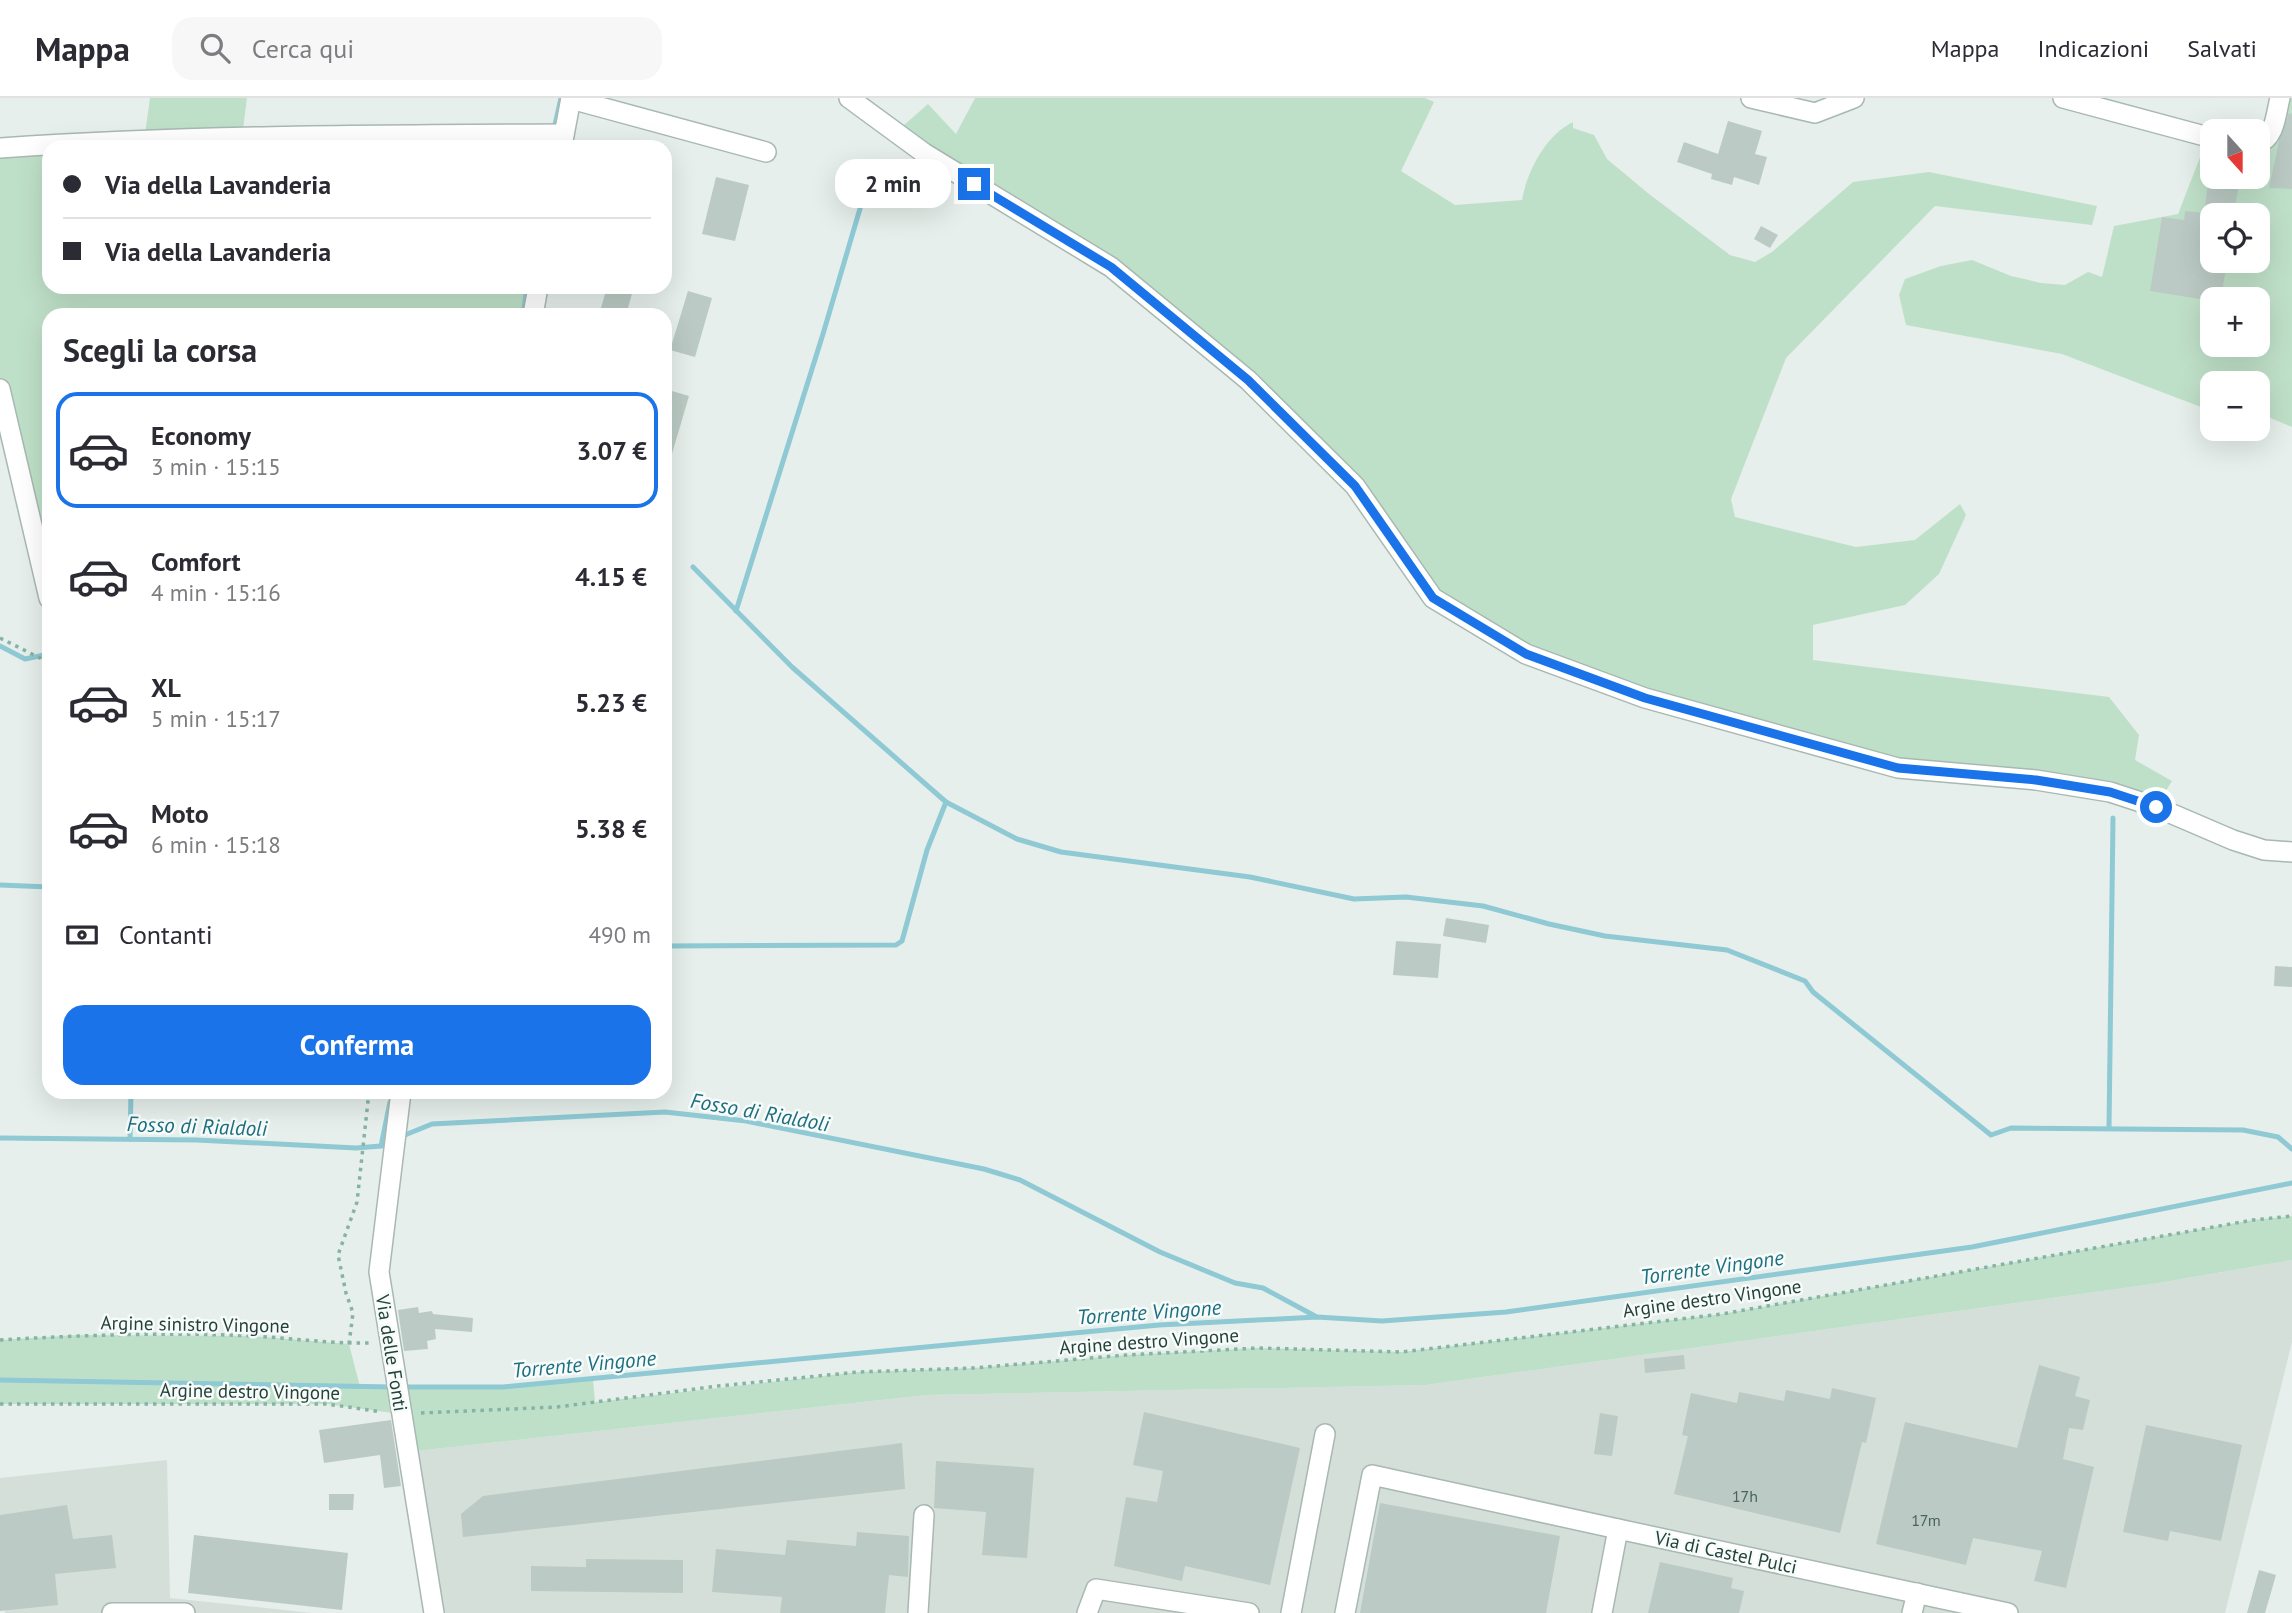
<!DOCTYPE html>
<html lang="it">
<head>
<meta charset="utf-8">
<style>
  body { margin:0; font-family:"PT Sans",sans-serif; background:#f7f7f7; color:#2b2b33; height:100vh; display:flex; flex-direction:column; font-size:26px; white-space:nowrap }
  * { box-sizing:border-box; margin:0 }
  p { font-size:23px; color:#7c7c81 }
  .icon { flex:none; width:38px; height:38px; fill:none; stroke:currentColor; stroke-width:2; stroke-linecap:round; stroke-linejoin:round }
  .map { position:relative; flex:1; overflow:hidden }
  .panel { position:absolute; left:42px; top:210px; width:630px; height:791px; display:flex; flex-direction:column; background:#fff; border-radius:21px; box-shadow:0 7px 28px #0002 }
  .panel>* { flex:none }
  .hud { position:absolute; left:42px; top:42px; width:630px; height:154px; border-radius:21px; box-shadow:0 7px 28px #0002; display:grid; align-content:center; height:154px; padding:0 21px; background:#fff }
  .needle { width:46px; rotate:159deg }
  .tools { position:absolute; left:2200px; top:21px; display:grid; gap:14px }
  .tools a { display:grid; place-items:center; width:70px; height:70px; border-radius:14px; background:#fff; box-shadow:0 7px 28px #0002; font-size:35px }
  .end { position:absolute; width:32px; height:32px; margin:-16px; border:9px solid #1a73e8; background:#fff; box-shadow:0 0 0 4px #fff }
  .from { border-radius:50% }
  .bubble { position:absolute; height:49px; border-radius:21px; background:#fff; box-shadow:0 7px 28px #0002; font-size:23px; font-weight:600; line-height:49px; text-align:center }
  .hud b { display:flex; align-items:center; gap:24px; height:66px; font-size:26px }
  .hud b+b { border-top:2px solid #e1e1e2 }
  .hud i { width:18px; height:18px; background:#2b2b33 }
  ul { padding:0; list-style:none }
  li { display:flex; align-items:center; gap:21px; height:116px; margin:0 14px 10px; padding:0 7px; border:4px solid transparent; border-radius:21px }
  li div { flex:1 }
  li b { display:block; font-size:26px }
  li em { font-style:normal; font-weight:600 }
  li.current { border-color:#1a73e8 }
  li>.icon { width:63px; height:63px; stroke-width:1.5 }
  h2 { padding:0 21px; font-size:32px; line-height:84px }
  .pay { display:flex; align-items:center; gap:18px; height:77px; padding:0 21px; font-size:26px }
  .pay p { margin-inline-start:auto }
  .action { display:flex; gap:14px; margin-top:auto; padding:14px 21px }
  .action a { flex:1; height:80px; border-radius:21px; background:#1a73e8; color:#fff; font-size:28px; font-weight:600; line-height:80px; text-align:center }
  header { display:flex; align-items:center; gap:42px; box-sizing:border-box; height:98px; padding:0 35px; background:#fff; border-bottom:2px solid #e1e1e2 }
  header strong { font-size:33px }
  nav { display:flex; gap:38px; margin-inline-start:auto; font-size:24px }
  .search { width:490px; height:63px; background:#f7f7f7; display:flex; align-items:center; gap:18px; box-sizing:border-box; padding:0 24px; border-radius:21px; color:#7c7c81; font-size:26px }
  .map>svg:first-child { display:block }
  .built { fill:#d4dfda }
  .green { fill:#bfe0c8; fill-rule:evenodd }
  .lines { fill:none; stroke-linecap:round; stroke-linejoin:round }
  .stream { stroke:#8ec9d4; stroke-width:5 }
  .building { fill:#bbcac4 }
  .minor-casing { stroke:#a8b8b2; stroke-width:22 }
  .path { stroke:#86b3a5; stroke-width:3.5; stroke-dasharray:3.5 5; stroke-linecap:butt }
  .minor { stroke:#fff; stroke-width:19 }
  .route { stroke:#1a73e8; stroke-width:9 }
  .labels { text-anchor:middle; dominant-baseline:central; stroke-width:5; stroke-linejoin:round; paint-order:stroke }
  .number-label { font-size:16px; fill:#4a645c }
  .street-label { font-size:19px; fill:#24423a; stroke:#f7fbf9 }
  .water-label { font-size:21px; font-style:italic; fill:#1c6f80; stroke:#f7fbf9 }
</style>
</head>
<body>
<header>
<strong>Mappa</strong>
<div class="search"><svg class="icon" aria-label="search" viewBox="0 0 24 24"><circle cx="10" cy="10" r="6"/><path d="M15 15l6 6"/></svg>Cerca qui</div>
<nav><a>Mappa</a><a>Indicazioni</a><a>Salvati</a></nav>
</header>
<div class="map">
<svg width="2292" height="1515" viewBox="0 0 2292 1515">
  <rect width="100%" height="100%" fill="#e6efeb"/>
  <!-- built -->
  <g class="built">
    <path d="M 2292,1162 L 2292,1244 L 2225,1515 L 434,1515 L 407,1354 L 927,1297 L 1426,1287 L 2153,1186 Z"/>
    <path d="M 167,1362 L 170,1500 L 312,1515 L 5,1515 L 0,1457 L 0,1380 Z"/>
  </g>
  <!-- green -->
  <g class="green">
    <path d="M 150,0 L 247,0 L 242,39 L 564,36 L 562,49 L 49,49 L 49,189 L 538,189 L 533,217 L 49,217 L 49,506 L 0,291 L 0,50 L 144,43 Z"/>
    <path d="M 975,0 L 1425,0 L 1434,4 L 1401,73 L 1455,107 L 1522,102 C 1527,73 1546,37 1573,24 L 1573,30 L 1594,37 L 1607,61 L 1649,96 L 1730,157 L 1755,164 L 1772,154 L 1853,84 L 1929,74 L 2097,108 L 2092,127 L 1935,108 L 1786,260 L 1731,401 L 1735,419 L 1856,449 L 1915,442 L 1960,406 L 1966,417 L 1939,476 L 1905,507 L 1813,527 L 1813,562 L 2109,599 L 2139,637 L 2135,662 L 2172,683 L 2156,709 L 1898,670 L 1526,556 L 1433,500 L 1355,388 L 1111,169 L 896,34 L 928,6 L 956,36 Z"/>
    <path d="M 2280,0 L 2292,0 L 2292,329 L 2258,315 L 2258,285 L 2212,285 L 2212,310 L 2201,309 L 2062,256 L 1906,227 L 1899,197 L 1905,181 L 1941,168 L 1972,162 L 2011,178 L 2041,185 L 2065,187 L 2088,174 L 2102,179 L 2114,128 L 2178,116 L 2208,39 L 2212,40 L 2212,79 L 2258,79 L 2258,45 ZM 2212,117 L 2258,117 L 2258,163 L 2212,163 ZM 2212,201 L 2258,201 L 2258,247 L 2212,247 Z"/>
    <path d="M 2292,1118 L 2292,1162 L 2153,1186 L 1426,1287 L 927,1297 L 407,1354 L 400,1316 L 327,1306 L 0,1306 L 0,1242 L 77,1237 L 250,1238 L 349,1246 L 360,1289 L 503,1289 L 593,1281 L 595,1304 L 858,1274 L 974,1270 L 1126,1257 L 1258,1250 L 1402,1254 L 1722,1216 L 2253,1122 Z"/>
  </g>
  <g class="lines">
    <!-- stream -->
    <g class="stream">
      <path d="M 554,31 L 561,0"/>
      <path d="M 523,217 L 527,189"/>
      <path d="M 693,469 L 792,569 L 946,704 L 1017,741 L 1061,754 L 1250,779 L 1354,801 L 1406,799 L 1483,808 L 1549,826 L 1605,838 L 1727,852 L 1805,883 L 1813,894 L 1991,1037 L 2011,1030 L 2243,1032 L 2278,1039 L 2292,1051"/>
      <path d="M 736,513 L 823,236 L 864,97"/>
      <path d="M 0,548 L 25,561 L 49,556"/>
      <path d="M 0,787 L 49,789"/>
      <path d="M 665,848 L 896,847 L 902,843 L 927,752 L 946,704"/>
      <path d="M 2109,1030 L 2113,720"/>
      <path d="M 400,1039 L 432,1026 L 665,1014 L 746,1023 L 984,1071 L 1020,1082 L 1160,1154 L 1235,1185 L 1263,1190 L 1315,1218"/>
      <path d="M 0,1040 L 197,1042 L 356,1050 L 381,1048 L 391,1043"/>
      <path d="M 130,1041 L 131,994"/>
      <path d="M 381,1048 L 390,1004"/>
      <path d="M 0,1282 L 392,1289"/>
      <path d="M 402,1289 L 503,1289 L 1159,1227 L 1317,1219 L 1382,1223 L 1506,1214 L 1972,1149 L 2292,1085"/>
    </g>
  </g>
  <!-- building -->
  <g class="building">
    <path d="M 2289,15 L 2292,16 L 2292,91 L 2269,90 L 2279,43 Z"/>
    <path d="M 1728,23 L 1762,33 L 1755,56 L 1767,59 L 1759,87 L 1734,79 L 1732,87 L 1711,81 L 1712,76 L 1677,64 L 1684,44 L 1718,56 Z"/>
    <path d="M 716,79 L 749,87 L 735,143 L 702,136 Z"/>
    <path d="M 2209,79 L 2240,79 L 2234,117 L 2212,117 L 2212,163 L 2227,163 L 2221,201 L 2212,203 L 2150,193 L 2162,119 L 2184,122 L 2185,113 L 2204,115 Z"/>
    <path d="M 1761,128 L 1778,137 L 1770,150 L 1754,141 Z"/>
    <path d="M 607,189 L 633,192 L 626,217 L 599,217 Z"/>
    <path d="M 688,193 L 712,200 L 695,259 L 670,252 Z"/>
    <path d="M 665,291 L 689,298 L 669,366 L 665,365 Z"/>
    <path d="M 1446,820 L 1489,827 L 1486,845 L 1443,838 Z"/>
    <path d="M 1396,843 L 1441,846 L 1438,880 L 1393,877 Z"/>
    <path d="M 2275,868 L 2292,869 L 2292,889 L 2274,888 Z"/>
    <path d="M 418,1209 L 419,1215 L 432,1213 L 433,1216 L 473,1220 L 472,1234 L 435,1231 L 436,1241 L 427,1243 L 428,1251 L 404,1253 L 398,1212 Z"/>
    <path d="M 1684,1257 L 1685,1271 L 1645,1275 L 1644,1261 Z"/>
    <path d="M 2039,1267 L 2080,1279 L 2075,1298 L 2090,1302 L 2083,1332 L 2069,1330 L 2063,1361 L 2094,1369 L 2066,1490 L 2034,1483 L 2042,1453 L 1973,1440 L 1966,1467 L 1876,1446 L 1905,1324 L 2017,1350 Z"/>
    <path d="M 1832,1290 L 1876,1300 L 1866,1345 L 1862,1344 L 1840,1435 L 1674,1396 L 1688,1338 L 1682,1337 L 1691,1295 L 1737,1305 L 1739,1294 L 1784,1303 L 1786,1292 L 1830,1301 Z"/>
    <path d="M 1144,1314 L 1300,1350 L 1270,1487 L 1185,1468 L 1182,1483 L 1114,1468 L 1126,1399 L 1157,1404 L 1163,1373 L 1133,1367 Z"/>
    <path d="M 1600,1315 L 1618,1318 L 1612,1358 L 1594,1356 Z"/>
    <path d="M 391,1322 L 401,1388 L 384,1390 L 380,1357 L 324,1365 L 319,1332 Z"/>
    <path d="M 2146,1327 L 2242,1347 L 2221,1443 L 2170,1433 L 2168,1443 L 2123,1434 Z"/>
    <path d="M 902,1345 L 905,1391 L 463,1439 L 461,1416 L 483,1398 Z"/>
    <path d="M 936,1363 L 1034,1370 L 1027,1460 L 982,1457 L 986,1414 L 934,1410 Z"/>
    <path d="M 329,1396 L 354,1396 L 353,1412 L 329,1412 Z"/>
    <path d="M 1380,1405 L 1560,1438 L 1546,1515 L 1360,1515 Z"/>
    <path d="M 67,1407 L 73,1441 L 112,1437 L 116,1470 L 55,1476 L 58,1507 L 0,1513 L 0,1417 Z"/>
    <path d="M 857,1434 L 909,1438 L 908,1479 L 889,1477 L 885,1515 L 780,1515 L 782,1499 L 712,1494 L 716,1451 L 785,1457 L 787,1442 L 856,1448 Z"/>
    <path d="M 194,1437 L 348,1455 L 342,1512 L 188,1495 Z"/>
    <path d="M 586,1461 L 683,1462 L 683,1495 L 531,1493 L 531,1468 L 586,1469 Z"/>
    <path d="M 1660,1464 L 1733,1480 L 1731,1490 L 1744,1493 L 1739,1515 L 1648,1515 Z"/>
    <path d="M 2259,1472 L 2276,1477 L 2265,1515 L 2247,1515 Z"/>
  </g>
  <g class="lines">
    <defs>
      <g id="minor">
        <path d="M 849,0 L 924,55 L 1111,169 L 1248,282 L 1355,388 L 1433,500 L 1526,556 L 1645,600 L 1898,670 L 2036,682 L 2110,694 L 2156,709 L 2233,742 L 2264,752 L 2292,754"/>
        <path d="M 1751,0 L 1815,15 L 1854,0"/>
        <path d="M 2063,0 L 2212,40"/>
        <path d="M 571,1 L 766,54"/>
        <path d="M 2258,45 C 2275,41 2276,15 2280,0"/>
        <path d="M 562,48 L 571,0"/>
        <path d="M 0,50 C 188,37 376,37 564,36"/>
        <path d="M 533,217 L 538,189"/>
        <path d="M 0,291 L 49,500"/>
        <path d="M 401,994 L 379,1174 L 434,1515"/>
        <path d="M 112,1515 L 185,1515"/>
        <path d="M 918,1515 L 924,1417"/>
        <path d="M 1087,1515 L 1096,1491 L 1249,1515"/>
        <path d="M 1291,1515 L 1325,1336"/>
        <path d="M 1345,1515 L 1372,1377 L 1618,1431"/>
        <path d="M 1602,1515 L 1618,1431 L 2008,1515"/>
        <path d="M 1912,1515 L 1917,1495"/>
      </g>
    </defs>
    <!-- minor casing -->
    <use href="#minor" class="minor-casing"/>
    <!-- path -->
    <g class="path">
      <path d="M 0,540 L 40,560 L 49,574"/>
      <path d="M 0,1242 C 83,1237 168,1234 251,1238 C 292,1240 332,1246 373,1245"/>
      <path d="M 349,1246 L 353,1215 L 346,1195 L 338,1157 L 357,1104 L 369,994"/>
      <path d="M 0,1306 L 327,1306 L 382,1314"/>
      <path d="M 421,1315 L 557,1309 L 718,1288 L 858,1274 L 974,1270 L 1126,1257 L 1258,1250 L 1402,1254 L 1722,1216 L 2253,1122 L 2292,1118"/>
    </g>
    <!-- minor -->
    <use href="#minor" class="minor"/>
  </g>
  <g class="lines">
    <!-- route -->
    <path class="route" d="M 974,86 L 1111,169 L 1248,282 L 1355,388 L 1433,500 L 1526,556 L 1645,600 L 1898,670 L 2036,682 L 2110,694 L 2156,709"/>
  </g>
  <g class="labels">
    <!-- number labels -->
    <g class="number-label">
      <text x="1745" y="1398">17h</text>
      <text x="1926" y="1422">17m</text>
    </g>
    <!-- street labels -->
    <g class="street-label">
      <text transform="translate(1712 1200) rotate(-8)">Argine destro Vingone</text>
      <text transform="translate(195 1226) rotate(1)">Argine sinistro Vingone</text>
      <text transform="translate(1149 1243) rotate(-4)">Argine destro Vingone</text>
      <text transform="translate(392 1255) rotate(81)">Via delle Fonti</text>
      <text transform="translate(250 1293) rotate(1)">Argine destro Vingone</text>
      <text transform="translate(1726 1454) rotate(12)">Via di Castel Pulci</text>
    </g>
    <!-- water labels -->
    <g class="water-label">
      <text transform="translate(760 1014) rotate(10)">Fosso di Rialdoli</text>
      <text transform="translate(197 1028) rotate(2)">Fosso di Rialdoli</text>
      <text transform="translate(1712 1169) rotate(-8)">Torrente Vingone</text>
      <text transform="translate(1149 1214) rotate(-4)">Torrente Vingone</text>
      <text transform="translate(584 1266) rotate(-5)">Torrente Vingone</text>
    </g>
  </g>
</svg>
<div class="tools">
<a><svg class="needle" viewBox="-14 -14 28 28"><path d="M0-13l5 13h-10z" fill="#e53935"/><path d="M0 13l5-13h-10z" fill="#7c7c81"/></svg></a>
<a><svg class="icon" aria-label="locate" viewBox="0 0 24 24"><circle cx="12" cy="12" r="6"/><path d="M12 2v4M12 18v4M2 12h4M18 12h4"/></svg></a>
<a>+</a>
<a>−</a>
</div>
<i class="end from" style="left:2156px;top:709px"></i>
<i class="end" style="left:974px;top:86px"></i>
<div class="bubble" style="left:835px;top:61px;width:116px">2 min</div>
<div class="hud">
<b><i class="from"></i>Via della Lavanderia</b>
<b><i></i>Via della Lavanderia</b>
</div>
<section class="panel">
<h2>Scegli la corsa</h2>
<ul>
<li class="current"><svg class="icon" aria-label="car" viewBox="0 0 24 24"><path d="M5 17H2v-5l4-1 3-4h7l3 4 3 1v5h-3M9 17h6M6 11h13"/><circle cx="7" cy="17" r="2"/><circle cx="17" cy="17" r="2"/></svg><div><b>Economy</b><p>3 min · 15:15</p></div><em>3.07 €</em></li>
<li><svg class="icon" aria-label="car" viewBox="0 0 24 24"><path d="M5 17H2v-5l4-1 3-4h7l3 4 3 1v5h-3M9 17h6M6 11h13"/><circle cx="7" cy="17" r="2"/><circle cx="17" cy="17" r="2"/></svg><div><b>Comfort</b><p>4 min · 15:16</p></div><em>4.15 €</em></li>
<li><svg class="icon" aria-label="car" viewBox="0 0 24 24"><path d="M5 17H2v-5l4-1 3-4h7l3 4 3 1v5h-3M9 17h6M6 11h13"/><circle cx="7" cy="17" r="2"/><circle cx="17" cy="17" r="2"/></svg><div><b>XL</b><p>5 min · 15:17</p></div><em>5.23 €</em></li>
<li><svg class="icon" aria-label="car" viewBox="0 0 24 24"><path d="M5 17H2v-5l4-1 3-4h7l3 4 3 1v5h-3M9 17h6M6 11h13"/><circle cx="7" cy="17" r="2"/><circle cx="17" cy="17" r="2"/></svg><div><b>Moto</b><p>6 min · 15:18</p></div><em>5.38 €</em></li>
</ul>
<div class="pay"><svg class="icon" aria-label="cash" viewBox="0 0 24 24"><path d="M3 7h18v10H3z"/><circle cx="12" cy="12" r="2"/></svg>Contanti<p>490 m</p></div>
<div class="action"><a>Conferma</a></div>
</section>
</div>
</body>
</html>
